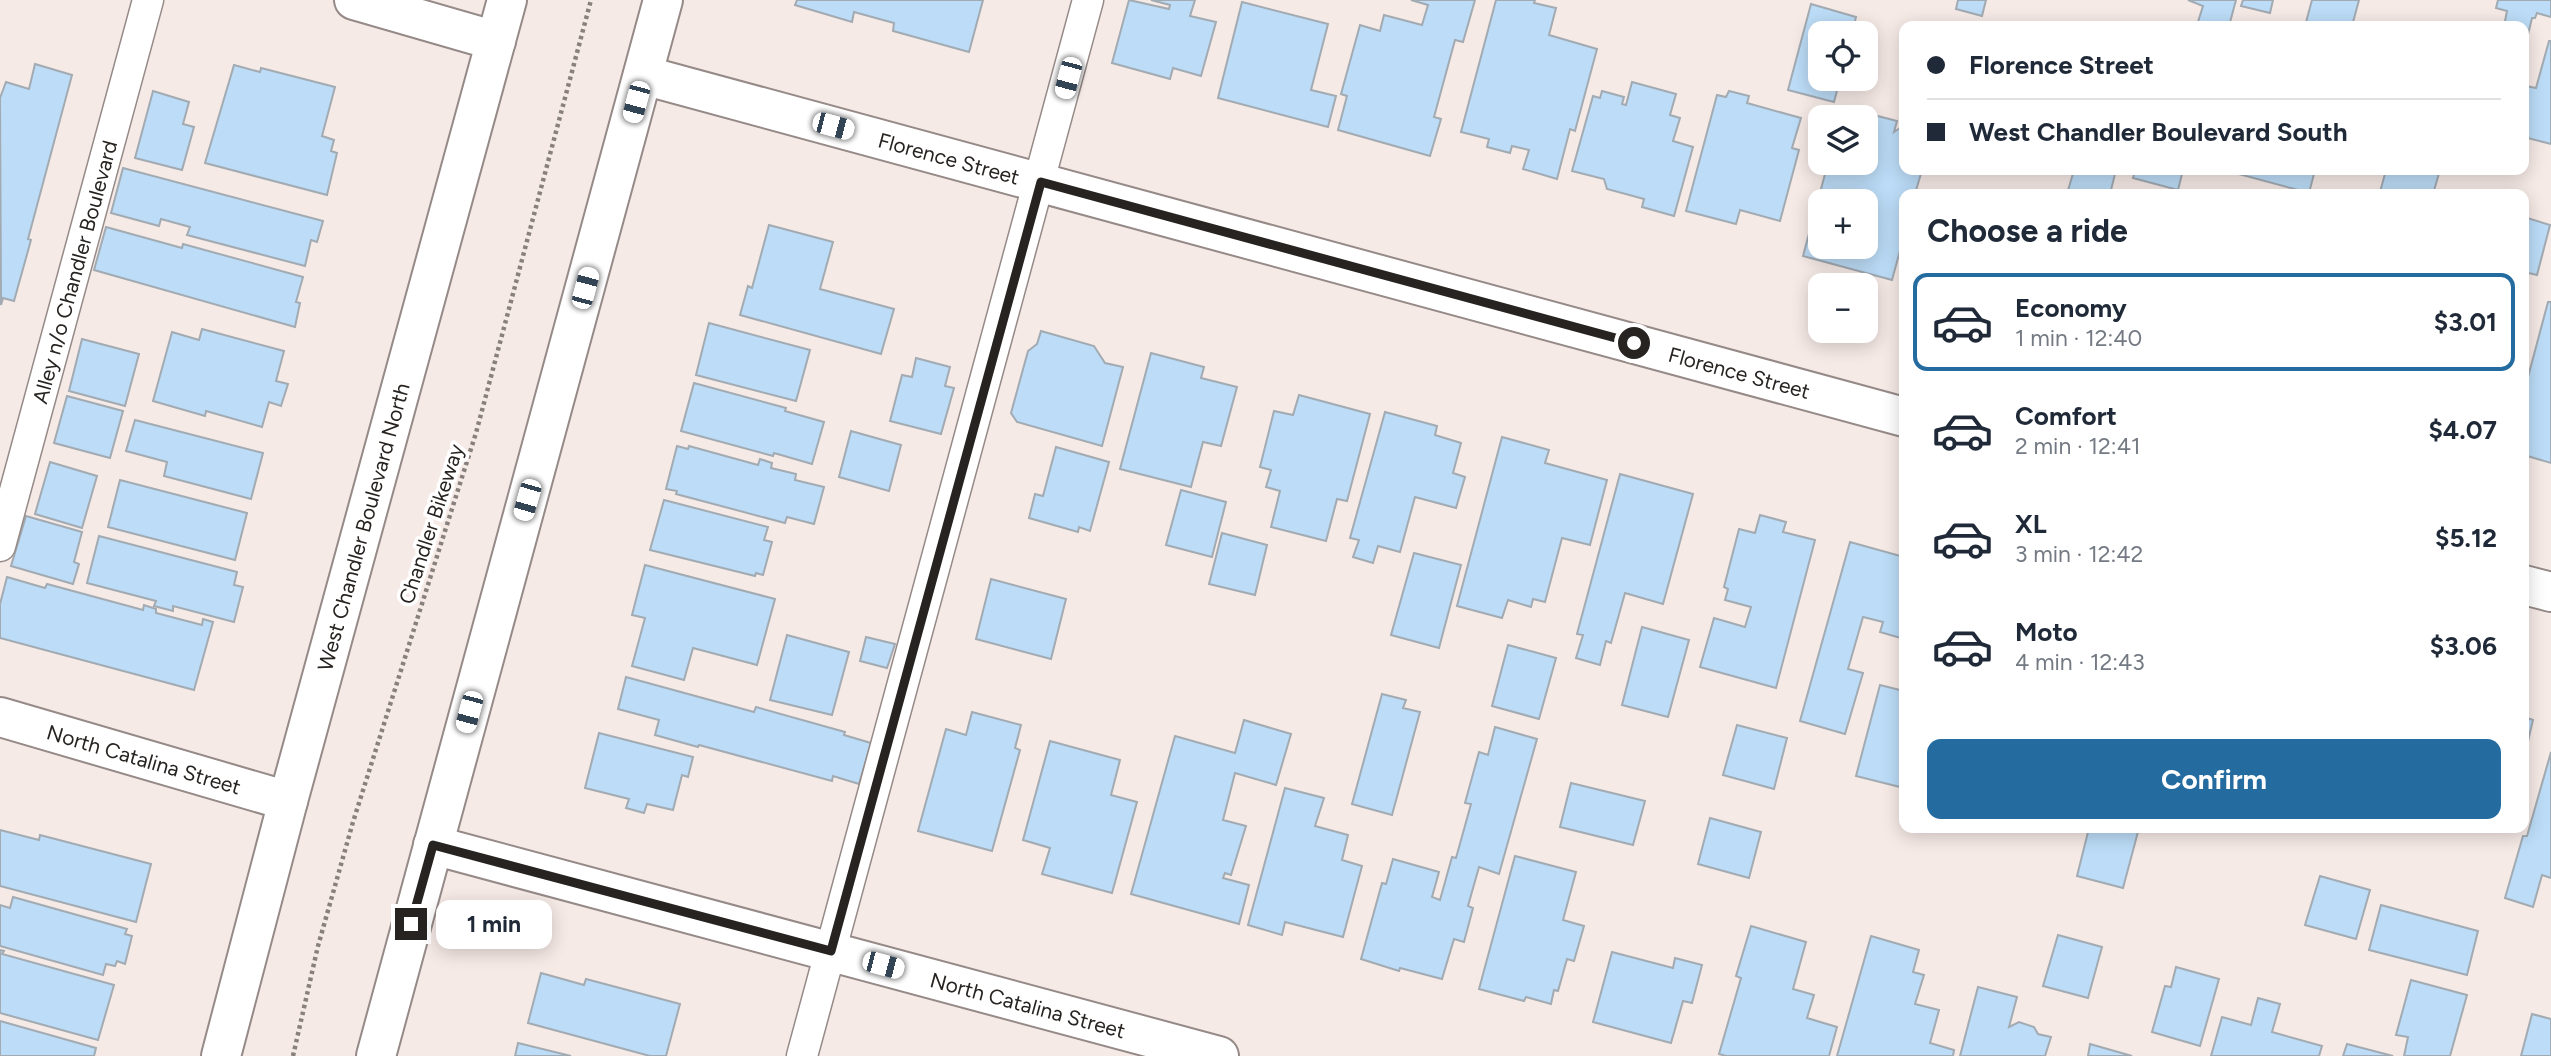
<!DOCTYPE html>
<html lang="en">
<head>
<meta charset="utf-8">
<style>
  body { margin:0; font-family:Figtree,sans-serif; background:#f2f2f3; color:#1f2937; height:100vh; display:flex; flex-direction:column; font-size:26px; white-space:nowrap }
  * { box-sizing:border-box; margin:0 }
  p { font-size:23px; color:#747a83 }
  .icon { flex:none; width:38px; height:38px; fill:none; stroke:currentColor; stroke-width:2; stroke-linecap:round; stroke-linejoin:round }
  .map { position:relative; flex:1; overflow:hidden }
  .drawer { position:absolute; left:1899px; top:189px; width:630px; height:644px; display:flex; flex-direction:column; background:#fff; border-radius:14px; box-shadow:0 4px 18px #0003 }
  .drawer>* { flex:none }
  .top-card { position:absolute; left:1899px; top:21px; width:630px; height:154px; border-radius:14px; box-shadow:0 4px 18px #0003; display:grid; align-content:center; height:154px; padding:0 28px; background:#fff }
  .controls { position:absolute; left:1808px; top:21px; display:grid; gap:14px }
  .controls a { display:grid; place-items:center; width:70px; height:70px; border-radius:14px; background:#fff; box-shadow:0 4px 18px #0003; font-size:35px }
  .end { position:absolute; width:32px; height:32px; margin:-16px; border:9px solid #272321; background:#fff; box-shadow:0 0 0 4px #fff }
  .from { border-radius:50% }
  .bubble { position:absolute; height:49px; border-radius:14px; background:#fff; box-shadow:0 4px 18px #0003; font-size:23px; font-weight:700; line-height:49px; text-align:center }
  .car { position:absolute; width:21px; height:42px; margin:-21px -10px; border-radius:9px; box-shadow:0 0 5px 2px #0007; background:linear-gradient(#fff 24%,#345 0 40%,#fff 0 76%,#345 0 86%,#fff 0) }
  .top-card b { display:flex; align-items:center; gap:24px; height:66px; font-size:26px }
  .top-card b+b { border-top:2px solid #e0e1e3 }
  .top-card i { width:18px; height:18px; background:#1f2937 }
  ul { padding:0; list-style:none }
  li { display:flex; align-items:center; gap:21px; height:98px; margin:0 14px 10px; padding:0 14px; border:4px solid transparent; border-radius:14px }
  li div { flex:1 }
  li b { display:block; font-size:26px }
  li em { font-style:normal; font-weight:700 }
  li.selected { border-color:#246ba0 }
  li>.icon { width:63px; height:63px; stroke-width:1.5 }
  h2 { padding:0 28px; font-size:32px; line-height:84px }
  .primary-button { display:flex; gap:14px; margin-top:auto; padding:14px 28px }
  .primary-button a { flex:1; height:80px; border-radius:14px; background:#246ba0; color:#fff; font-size:28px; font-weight:700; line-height:80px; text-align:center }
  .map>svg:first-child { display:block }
  .building { fill:#bcdcf7; stroke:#a2aab2; stroke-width:2; fill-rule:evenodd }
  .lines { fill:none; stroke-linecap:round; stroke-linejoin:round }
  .service-casing { stroke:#958a87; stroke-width:33 }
  .minor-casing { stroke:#958a87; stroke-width:42 }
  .secondary-casing { stroke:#958a87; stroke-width:42 }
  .path { stroke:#88807d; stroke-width:4.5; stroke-dasharray:3.5 3.5; stroke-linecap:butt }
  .service { stroke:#fff; stroke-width:30 }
  .minor { stroke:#fff; stroke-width:38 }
  .secondary { stroke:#fff; stroke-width:38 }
  .route { stroke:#272321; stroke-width:9 }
  .labels { text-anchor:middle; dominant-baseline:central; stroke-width:7; stroke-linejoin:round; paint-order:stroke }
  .street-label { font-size:21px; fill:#272321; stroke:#fff }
</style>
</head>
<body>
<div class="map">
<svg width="2551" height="1056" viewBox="0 0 2551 1056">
  <rect width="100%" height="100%" fill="#f6eae6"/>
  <!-- building -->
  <g class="building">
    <path d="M 797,0 L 983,0 L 969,52 L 893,31 L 894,23 L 854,12 L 852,22 L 795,5 Z"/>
    <path d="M 1129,0 L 1169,9 L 1170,5 L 1151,0 L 1195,0 L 1190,16 L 1216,22 L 1201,76 L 1173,68 L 1170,79 L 1112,63 Z"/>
    <path d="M 1475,0 L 1463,42 L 1455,40 L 1434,117 L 1441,119 L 1430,156 L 1338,130 L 1347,96 L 1341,94 L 1360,25 L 1380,31 L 1384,15 L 1422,25 L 1428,5 L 1411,0 Z"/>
    <path d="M 1496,0 L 1535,0 L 1534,3 L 1556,8 L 1549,35 L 1597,49 L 1575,131 L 1570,129 L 1557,179 L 1523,169 L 1529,150 L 1512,146 L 1510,153 L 1487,147 L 1489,139 L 1461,132 Z"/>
    <path d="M 1958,0 L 1986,0 L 1982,16 L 1956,9 Z"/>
    <path d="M 2188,0 L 2236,0 L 2229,26 L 2197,25 L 2203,6 Z"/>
    <path d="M 2243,0 L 2273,0 L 2270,13 L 2241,6 Z"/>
    <path d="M 2312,0 L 2359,0 L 2352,26 L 2305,26 Z"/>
    <path d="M 2498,0 L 2551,0 L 2551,17 L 2537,13 L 2535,18 L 2532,18 L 2527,39 L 2524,38 L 2524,26 L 2504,26 L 2507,11 L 2496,8 Z"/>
    <path d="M 1242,2 L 1328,24 L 1311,90 L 1336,96 L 1328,127 L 1218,98 Z"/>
    <path d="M 1811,4 L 1856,17 L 1852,33 L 1820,33 L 1820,79 L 1840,79 L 1834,102 L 1788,90 Z"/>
    <path d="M 2549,41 L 2551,41 L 2551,144 L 2524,137 L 2524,94 L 2526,86 L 2536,88 Z"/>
    <path d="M 35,64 L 72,75 L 28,239 L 31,240 L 14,301 L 3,298 L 1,305 L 0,98 L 6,82 L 29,89 Z"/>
    <path d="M 234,65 L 260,72 L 261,68 L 335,87 L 322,136 L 334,140 L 331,151 L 337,153 L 327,195 L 205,163 Z"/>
    <path d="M 1632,82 L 1676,94 L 1670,115 L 1680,118 L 1673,141 L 1693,147 L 1674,216 L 1642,207 L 1644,199 L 1607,189 L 1604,179 L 1572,171 L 1593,96 L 1600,98 L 1602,91 L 1624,97 L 1622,104 L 1626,105 Z"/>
    <path d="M 153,91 L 189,102 L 183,124 L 194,127 L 182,170 L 135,158 Z"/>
    <path d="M 1729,91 L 1749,96 L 1747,103 L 1801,118 L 1792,148 L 1799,150 L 1780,221 L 1740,210 L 1736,224 L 1686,211 L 1717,95 L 1726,97 Z"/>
    <path d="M 1843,107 L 1897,121 L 1894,132 L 1900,128 L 1904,129 L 1904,170 L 1922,170 L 1915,194 L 1904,194 L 1904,236 L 1892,280 L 1803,256 L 1828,163 L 1866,163 L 1866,117 L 1841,117 ZM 1820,201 L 1866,201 L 1866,247 L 1820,247 Z"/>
    <path d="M 123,168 L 323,221 L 317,242 L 311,240 L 305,266 L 187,235 L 190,227 L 161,219 L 159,226 L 111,213 Z"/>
    <path d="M 2074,170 L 2116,170 L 2110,194 L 2067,194 Z"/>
    <path d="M 2135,170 L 2183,170 L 2178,190 L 2133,178 Z"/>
    <path d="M 2224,170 L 2315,170 L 2309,193 Z"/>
    <path d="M 2386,170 L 2440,170 L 2433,194 L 2383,194 L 2380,192 Z"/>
    <path d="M 2524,217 L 2550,225 L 2537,275 L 2524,272 Z"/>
    <path d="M 769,225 L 833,242 L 820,289 L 894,309 L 881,354 L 740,315 L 748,286 L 752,288 Z"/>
    <path d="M 106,227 L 182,248 L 183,244 L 303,277 L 296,302 L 300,303 L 295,327 L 94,270 Z"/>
    <path d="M 2548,302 L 2551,302 L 2551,463 L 2524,455 L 2524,392 Z"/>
    <path d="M 709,323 L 810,350 L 796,401 L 696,375 Z"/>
    <path d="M 202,329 L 284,351 L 276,381 L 288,384 L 281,406 L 269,402 L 262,427 L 206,411 L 205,416 L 153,401 L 172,332 L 199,340 Z"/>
    <path d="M 1041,331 L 1094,346 L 1105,363 L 1123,367 L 1102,446 L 1017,422 L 1011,413 L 1028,351 L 1037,344 Z"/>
    <path d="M 82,339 L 139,354 L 125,406 L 69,391 Z"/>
    <path d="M 1151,353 L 1204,367 L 1201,378 L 1237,387 L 1221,446 L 1203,442 L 1191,487 L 1120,469 Z"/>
    <path d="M 916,358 L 950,367 L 945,386 L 954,388 L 941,434 L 890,421 L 902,375 L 912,377 Z"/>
    <path d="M 694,383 L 786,408 L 785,411 L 824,422 L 812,464 L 774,453 L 773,456 L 681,431 Z"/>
    <path d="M 1299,395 L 1370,414 L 1347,501 L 1337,499 L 1326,541 L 1271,527 L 1280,491 L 1266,487 L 1271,470 L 1260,467 L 1274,411 L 1293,415 Z"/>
    <path d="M 67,396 L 123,411 L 110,458 L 54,443 Z"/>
    <path d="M 1385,412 L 1437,426 L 1435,435 L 1461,443 L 1453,473 L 1465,477 L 1456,508 L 1415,497 L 1400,552 L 1378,546 L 1373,563 L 1353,557 L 1359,540 L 1350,538 Z"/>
    <path d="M 135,420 L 263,453 L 251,499 L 164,476 L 167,462 L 126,451 Z"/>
    <path d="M 851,431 L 901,445 L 889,491 L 839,477 Z"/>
    <path d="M 1502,437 L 1549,450 L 1545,463 L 1607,480 L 1590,545 L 1562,538 L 1545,602 L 1533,599 L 1531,607 L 1508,600 L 1502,618 L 1457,606 Z"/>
    <path d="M 677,446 L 688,449 L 689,446 L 758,465 L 760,459 L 772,463 L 771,468 L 796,474 L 795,480 L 824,487 L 814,524 L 787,517 L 785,523 L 676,494 L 677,491 L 666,489 Z"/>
    <path d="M 1056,447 L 1109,462 L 1090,531 L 1079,527 L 1078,532 L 1029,518 L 1035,494 L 1043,496 Z"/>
    <path d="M 50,462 L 97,476 L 82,528 L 35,514 Z"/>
    <path d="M 1620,474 L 1693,494 L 1663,604 L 1625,593 L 1611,643 L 1606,641 L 1600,665 L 1576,658 L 1583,635 L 1577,634 Z"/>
    <path d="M 120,480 L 247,513 L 235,560 L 108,527 Z"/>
    <path d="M 1181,490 L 1226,502 L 1212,557 L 1166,545 Z"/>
    <path d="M 664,500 L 768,527 L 764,540 L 772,542 L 763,575 L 756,573 L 755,576 L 650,550 Z"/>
    <path d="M 1760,515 L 1786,522 L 1783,532 L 1815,540 L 1776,688 L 1700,667 L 1714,618 L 1745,627 L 1751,607 L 1725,600 L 1728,589 L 1724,587 L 1739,529 L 1755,533 Z"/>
    <path d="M 26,516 L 82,532 L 74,562 L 79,564 L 73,584 L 11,566 Z"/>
    <path d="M 1222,533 L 1267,545 L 1255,595 L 1209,584 Z"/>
    <path d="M 99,536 L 237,572 L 234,585 L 243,587 L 234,622 L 173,606 L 173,611 L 154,606 L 156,601 L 87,583 Z"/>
    <path d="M 1850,542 L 1904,557 L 1904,639 L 1880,632 L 1883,622 L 1863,617 L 1848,669 L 1863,673 L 1845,734 L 1800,721 Z"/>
    <path d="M 1414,553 L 1461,565 L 1439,648 L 1391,635 Z"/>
    <path d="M 645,565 L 775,599 L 757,665 L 693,648 L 684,680 L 632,666 L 645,618 L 632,615 Z"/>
    <path d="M 7,577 L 45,588 L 47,584 L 143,610 L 144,605 L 156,609 L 156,613 L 202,625 L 203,619 L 213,622 L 194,690 L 0,638 L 0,604 Z"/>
    <path d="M 991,579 L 1066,599 L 1051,659 L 976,639 Z"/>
    <path d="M 1642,627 L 1689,640 L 1668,717 L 1622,705 Z"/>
    <path d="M 787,635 L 849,652 L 832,715 L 770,700 Z"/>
    <path d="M 866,637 L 895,644 L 887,668 L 860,661 Z"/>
    <path d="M 1508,645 L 1556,658 L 1539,719 L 1492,706 Z"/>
    <path d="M 626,677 L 754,712 L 756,707 L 845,732 L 844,735 L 871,743 L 859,784 L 833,776 L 832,781 L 699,745 L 698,747 L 655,735 L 659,720 L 618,709 Z"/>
    <path d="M 1880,685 L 1904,691 L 1904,771 L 1900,787 L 1856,776 Z"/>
    <path d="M 1382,694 L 1406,700 L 1403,708 L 1420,712 L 1392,815 L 1352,804 Z"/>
    <path d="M 972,712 L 1021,725 L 1015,748 L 1020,750 L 992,851 L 918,831 L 946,729 L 966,735 Z"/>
    <path d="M 2524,717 L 2533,720 L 2524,758 Z"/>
    <path d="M 1244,720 L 1291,734 L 1276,785 L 1235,773 L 1223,820 L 1246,826 L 1231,875 L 1225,873 L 1223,878 L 1249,885 L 1239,924 L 1131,894 L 1175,736 L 1235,753 Z"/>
    <path d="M 1737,725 L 1787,738 L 1774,789 L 1723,775 Z"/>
    <path d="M 1495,727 L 1537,739 L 1499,874 L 1479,867 L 1468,906 L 1473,908 L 1464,942 L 1454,939 L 1442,979 L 1400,968 L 1399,971 L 1361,959 L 1382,883 L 1386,884 L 1393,859 L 1439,872 L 1432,897 L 1440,900 L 1452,857 L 1456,858 L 1471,804 L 1465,803 L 1479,752 L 1488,755 Z"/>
    <path d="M 599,733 L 693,757 L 688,777 L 682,775 L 673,810 L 647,804 L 644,813 L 626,808 L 629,799 L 585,788 Z"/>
    <path d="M 1050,741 L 1120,760 L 1111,795 L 1137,802 L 1112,893 L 1042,874 L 1050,848 L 1023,840 Z"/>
    <path d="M 2551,752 L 2551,878 L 2542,875 L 2533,907 L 2505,898 L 2523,836 L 2527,836 Z"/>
    <path d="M 1571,783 L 1645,801 L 1633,845 L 1560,827 Z"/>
    <path d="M 1285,788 L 1324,798 L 1315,826 L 1348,835 L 1342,860 L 1362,866 L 1343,937 L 1285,922 L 1282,935 L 1248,925 Z"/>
    <path d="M 1710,818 L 1761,832 L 1749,878 L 1698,864 Z"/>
    <path d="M 2089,828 L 2139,828 L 2123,888 L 2077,876 Z"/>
    <path d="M 0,830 L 39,840 L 40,835 L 151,864 L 136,922 L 0,886 Z"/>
    <path d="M 1515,856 L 1576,872 L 1563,920 L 1584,926 L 1574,961 L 1567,959 L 1558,991 L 1554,990 L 1551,1004 L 1526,997 L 1524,1001 L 1479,989 Z"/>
    <path d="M 2320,876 L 2370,890 L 2356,939 L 2305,925 Z"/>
    <path d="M 13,897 L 127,929 L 125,934 L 132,936 L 125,964 L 117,961 L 115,966 L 106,964 L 103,975 L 0,946 L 0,905 L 10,908 Z"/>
    <path d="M 2381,905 L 2478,931 L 2467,975 L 2369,950 Z"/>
    <path d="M 1751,926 L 1806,942 L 1793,989 L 1814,995 L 1807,1018 L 1837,1027 L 1829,1056 L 1726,1056 L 1719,1054 L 1741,978 L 1736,976 Z"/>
    <path d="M 2058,935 L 2102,947 L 2088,998 L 2043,986 Z"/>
    <path d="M 1871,936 L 1919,950 L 1913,972 L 1924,975 L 1915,1004 L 1939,1010 L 1930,1043 L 1954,1050 L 1953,1056 L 1837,1056 Z"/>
    <path d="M 0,950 L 4,951 L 2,954 L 114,985 L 98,1040 L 0,1013 Z"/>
    <path d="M 1612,952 L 1673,968 L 1675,958 L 1702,965 L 1692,1003 L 1683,1001 L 1671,1043 L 1593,1022 Z"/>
    <path d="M 2176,967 L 2219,979 L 2200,1046 L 2152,1032 L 2165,986 L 2171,987 Z"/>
    <path d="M 541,973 L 584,985 L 586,979 L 680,1004 L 666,1056 L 650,1056 L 528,1023 Z"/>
    <path d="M 2411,980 L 2467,995 L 2450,1056 L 2404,1056 L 2408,1037 L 2396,1035 Z"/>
    <path d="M 1978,987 L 2017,997 L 2009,1027 L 2019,1022 L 2034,1027 L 2038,1034 L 2051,1037 L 2045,1056 L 1960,1056 Z"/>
    <path d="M 2258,998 L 2280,1004 L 2272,1032 L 2322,1046 L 2319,1056 L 2211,1056 L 2222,1017 L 2251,1025 Z"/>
    <path d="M 2532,1014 L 2551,1019 L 2551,1056 L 2521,1056 Z"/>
    <path d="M 0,1021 L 96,1048 L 94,1056 L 0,1056 Z"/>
    <path d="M 518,1043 L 571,1056 L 515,1056 Z"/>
    <path d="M 2090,1044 L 2132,1056 L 2088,1056 Z"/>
    <path d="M 2347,1044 L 2393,1056 L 2343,1056 Z"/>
  </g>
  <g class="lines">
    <defs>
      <g id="service">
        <path id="s1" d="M 0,546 L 148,0"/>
        <path d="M 802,1056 L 1088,0"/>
      </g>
      <g id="minor">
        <path d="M 354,0 L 496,41"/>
        <path id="s2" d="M 643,75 L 1904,417"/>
        <path d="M 2524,585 L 2551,592"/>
        <path id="s3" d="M 0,717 L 288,801"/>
        <path id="s4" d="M 433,845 L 1219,1056"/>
      </g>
      <g id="secondary">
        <path id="s5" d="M 221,1056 L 288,801 L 507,0"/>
        <path d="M 376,1056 L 663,0"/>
      </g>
    </defs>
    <!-- service casing -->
    <use href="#service" class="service-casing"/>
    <!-- minor casing -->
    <use href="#minor" class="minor-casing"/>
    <!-- secondary casing -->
    <use href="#secondary" class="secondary-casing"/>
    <!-- path -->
    <path class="path" d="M 293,1056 L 318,946 L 353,822 L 476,433 L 591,0"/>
    <!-- service -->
    <use href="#service" class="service"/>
    <!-- minor -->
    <use href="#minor" class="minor"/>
    <!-- secondary -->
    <use href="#secondary" class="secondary"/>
  </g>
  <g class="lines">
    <!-- route -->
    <path class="route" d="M 411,924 L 433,845 L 831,951 L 1041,182 L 1634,343"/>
  </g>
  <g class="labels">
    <!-- street labels -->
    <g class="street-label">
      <text stroke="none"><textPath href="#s2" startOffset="317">Florence Street</textPath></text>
      <text stroke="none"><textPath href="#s1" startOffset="284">Alley n/o Chandler Boulevard</textPath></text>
      <text stroke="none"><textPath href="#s2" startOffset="1136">Florence Street</textPath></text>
      <text transform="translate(431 524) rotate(-72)">Chandler Bikeway</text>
      <text stroke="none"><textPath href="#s5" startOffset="548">West Chandler Boulevard North</textPath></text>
      <text stroke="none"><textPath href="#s3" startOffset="150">North Catalina Street</textPath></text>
      <text stroke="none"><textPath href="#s4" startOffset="616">North Catalina Street</textPath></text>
    </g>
  </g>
</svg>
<div class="controls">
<a><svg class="icon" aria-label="locate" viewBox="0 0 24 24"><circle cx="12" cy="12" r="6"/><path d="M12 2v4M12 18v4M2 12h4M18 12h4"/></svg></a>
<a><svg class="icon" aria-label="layers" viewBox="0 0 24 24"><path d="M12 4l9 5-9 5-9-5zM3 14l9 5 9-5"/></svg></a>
<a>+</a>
<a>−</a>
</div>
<i class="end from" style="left:1634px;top:343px"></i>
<i class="end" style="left:411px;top:924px"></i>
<div class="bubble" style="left:436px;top:900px;width:116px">1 min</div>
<i class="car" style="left:1068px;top:78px;rotate:195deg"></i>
<i class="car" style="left:636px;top:102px;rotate:195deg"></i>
<i class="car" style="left:833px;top:126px;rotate:105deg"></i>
<i class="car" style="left:585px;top:288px;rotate:15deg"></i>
<i class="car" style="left:527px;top:500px;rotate:196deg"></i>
<i class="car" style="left:469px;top:712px;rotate:195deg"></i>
<i class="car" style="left:883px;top:965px;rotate:105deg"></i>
<div class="top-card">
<b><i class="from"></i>Florence Street</b>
<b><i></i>West Chandler Boulevard South</b>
</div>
<section class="drawer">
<h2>Choose a ride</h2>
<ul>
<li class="selected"><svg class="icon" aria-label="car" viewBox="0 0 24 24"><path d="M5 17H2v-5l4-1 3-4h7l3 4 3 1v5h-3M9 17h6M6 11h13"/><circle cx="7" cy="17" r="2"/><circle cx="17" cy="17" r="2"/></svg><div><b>Economy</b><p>1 min · 12:40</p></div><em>$3.01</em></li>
<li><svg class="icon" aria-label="car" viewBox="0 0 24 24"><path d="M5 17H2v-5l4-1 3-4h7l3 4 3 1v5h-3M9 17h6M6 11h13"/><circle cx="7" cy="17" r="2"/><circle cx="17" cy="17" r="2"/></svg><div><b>Comfort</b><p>2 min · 12:41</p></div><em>$4.07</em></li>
<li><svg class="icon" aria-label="car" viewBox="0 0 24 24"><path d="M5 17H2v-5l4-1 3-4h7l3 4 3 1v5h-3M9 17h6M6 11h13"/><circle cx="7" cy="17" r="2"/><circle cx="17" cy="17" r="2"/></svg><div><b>XL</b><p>3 min · 12:42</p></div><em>$5.12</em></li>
<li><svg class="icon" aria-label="car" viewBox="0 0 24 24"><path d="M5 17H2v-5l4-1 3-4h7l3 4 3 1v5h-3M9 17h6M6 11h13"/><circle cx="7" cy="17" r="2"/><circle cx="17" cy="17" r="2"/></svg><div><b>Moto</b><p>4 min · 12:43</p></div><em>$3.06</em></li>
</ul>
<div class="primary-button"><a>Confirm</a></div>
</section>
</div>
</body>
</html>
